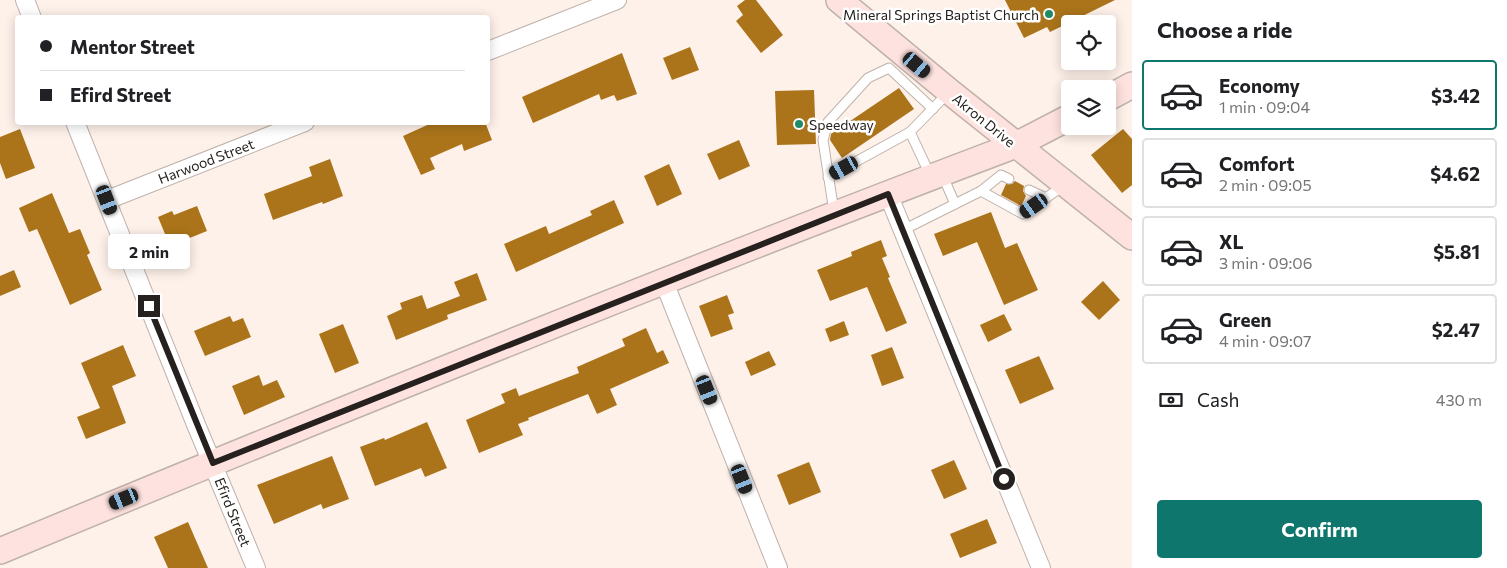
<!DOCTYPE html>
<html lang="en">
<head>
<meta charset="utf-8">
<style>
  body { margin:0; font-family:Commissioner,sans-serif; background:#f2f2f2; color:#202124; height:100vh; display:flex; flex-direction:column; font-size:19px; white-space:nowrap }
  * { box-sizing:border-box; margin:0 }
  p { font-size:16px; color:#757577 }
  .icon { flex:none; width:28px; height:28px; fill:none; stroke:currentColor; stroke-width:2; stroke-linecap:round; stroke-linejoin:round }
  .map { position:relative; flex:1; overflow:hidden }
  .drawer { display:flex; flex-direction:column; background:#fff; width:375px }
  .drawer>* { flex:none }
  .hud { position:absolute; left:15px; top:15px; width:475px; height:110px; border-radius:5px; box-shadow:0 2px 12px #0003; display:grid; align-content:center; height:110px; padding:0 25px; background:#fff }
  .buttons { position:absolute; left:1061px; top:15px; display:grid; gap:10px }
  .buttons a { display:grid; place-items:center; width:55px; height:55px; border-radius:5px; background:#fff; box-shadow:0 2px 12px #0003; font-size:25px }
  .end { position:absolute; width:22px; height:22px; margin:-11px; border:6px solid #26211e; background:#fff; box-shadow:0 0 0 2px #fff }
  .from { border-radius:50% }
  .bubble { position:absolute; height:35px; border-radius:5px; background:#fff; box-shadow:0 2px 12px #0003; font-size:16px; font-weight:700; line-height:35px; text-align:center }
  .car { position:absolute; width:15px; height:30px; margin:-15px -8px; border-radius:6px; box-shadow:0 0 4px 1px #0007; background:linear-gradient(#222 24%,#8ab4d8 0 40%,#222 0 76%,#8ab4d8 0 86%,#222 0) }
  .hud b { display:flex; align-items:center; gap:18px; height:48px; font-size:19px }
  .hud b+b { border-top:1px solid #e0e0e0 }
  .hud i { width:12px; height:12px; background:#202124 }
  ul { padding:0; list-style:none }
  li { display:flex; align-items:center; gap:15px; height:70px; margin:0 10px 8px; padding:0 15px; border:2px solid #e0e0e0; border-radius:5px }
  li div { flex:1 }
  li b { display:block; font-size:19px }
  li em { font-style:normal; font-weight:700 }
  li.current { border-color:#0f766e }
  li>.icon { width:45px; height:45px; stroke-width:1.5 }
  h2 { padding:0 25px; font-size:22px; line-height:60px }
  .pay { display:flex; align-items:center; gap:12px; height:55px; padding:0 25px; font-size:19px }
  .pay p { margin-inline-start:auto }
  .cta { display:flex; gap:10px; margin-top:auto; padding:10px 25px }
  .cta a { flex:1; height:58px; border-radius:5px; background:#0f766e; color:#fff; font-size:20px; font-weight:700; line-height:58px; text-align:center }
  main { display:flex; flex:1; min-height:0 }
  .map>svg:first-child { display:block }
  .building { fill:#ab741a }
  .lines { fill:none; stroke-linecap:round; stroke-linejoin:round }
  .lane-casing { stroke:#beb2ab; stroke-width:11 }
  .street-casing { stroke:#beb2ab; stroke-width:20 }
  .secondary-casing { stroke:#beb2ab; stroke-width:28 }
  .lane { stroke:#fff; stroke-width:9 }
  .street { stroke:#fff; stroke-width:18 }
  .secondary { stroke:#fee2df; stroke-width:25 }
  .route { stroke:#26211e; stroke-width:6 }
  .poi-dot { fill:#208a67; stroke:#fff; stroke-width:2 }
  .labels { text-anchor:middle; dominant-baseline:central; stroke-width:5; stroke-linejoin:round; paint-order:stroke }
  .poi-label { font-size:14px; fill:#26211e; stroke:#fff; text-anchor:end }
  .street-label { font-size:14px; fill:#26211e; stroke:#fff }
</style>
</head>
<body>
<main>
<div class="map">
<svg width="1132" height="568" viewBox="0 0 1132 568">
  <rect width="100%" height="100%" fill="#fef1ea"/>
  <!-- building -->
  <g class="building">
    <path d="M 745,0 L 756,0 L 783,35 L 761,53 L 736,21 L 743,15 L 737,6 Z"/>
    <path d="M 1005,0 L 1115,0 L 1050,32 L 1047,27 L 1024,38 Z"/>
    <path d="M 690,47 L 699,70 L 672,80 L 663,58 Z"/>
    <path d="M 622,53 L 637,94 L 617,101 L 614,95 L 601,100 L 599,94 L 533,123 L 522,97 Z"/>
    <path d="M 899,88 L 914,109 L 842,158 L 830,140 L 831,134 Z"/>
    <path d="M 814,90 L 816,144 L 777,145 L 775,91 Z"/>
    <path d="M 434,122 L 485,122 L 492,140 L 464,151 L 462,144 L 430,158 L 435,169 L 421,175 L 403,136 Z"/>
    <path d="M 20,129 L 35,168 L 6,179 L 0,163 L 0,137 Z"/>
    <path d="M 1123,129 L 1132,139 L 1132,185 L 1122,193 L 1091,155 Z"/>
    <path d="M 739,140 L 750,166 L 719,180 L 707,154 Z"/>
    <path d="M 330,159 L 343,196 L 323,204 L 322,202 L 273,220 L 264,194 L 312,176 L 309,167 Z"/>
    <path d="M 669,164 L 682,194 L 657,206 L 644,176 Z"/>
    <path d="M 1015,181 L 1024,186 L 1023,191 L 1026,196 L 1021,206 L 1001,195 L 1006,184 L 1012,184 Z"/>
    <path d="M 52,193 L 69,233 L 80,229 L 90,253 L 87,255 L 102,290 L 70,305 L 37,229 L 29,232 L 19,208 Z"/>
    <path d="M 614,200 L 624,223 L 516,272 L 504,244 L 546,226 L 549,234 L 592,215 L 590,211 Z"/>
    <path d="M 197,206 L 207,231 L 170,246 L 158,217 L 172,211 L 174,215 Z"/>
    <path d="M 991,212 L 1005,248 L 1017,243 L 1038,290 L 1004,305 L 977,242 L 943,256 L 934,234 Z"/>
    <path d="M 881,240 L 887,256 L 882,258 L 890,277 L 888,278 L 907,323 L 886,332 L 867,287 L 830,301 L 817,270 L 852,256 L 851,252 Z"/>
    <path d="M 14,270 L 21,287 L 0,296 L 0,276 Z"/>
    <path d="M 477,273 L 487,300 L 447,315 L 448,319 L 396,340 L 387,316 L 402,309 L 400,303 L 422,295 L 427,309 L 460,296 L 454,282 Z"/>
    <path d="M 1103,281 L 1120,300 L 1099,320 L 1081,302 Z"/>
    <path d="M 727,295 L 734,313 L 728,315 L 733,329 L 711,337 L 699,306 Z"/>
    <path d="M 1004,314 L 1012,330 L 988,342 L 980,325 Z"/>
    <path d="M 230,316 L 233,322 L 243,318 L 251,337 L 205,356 L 194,331 Z"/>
    <path d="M 844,321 L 849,335 L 830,342 L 825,329 Z"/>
    <path d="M 343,324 L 359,363 L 335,373 L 319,334 Z"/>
    <path d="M 646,328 L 657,353 L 663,350 L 669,363 L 610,389 L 617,405 L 597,414 L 588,394 L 528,418 L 529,420 L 518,424 L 523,435 L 479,453 L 466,420 L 505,403 L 501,394 L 516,388 L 519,396 L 579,373 L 577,367 L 625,346 L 622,339 Z"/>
    <path d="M 123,345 L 136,376 L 112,386 L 126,423 L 86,439 L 77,417 L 100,408 L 81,363 Z"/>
    <path d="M 892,347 L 904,378 L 882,386 L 871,355 Z"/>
    <path d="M 769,351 L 776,365 L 751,376 L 745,362 Z"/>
    <path d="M 1039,356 L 1054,389 L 1020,404 L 1005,370 Z"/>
    <path d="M 259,375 L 263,386 L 277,380 L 285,397 L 244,415 L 232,386 Z"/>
    <path d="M 427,422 L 447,468 L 425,477 L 421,468 L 375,486 L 360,447 L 384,438 L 385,440 Z"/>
    <path d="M 332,456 L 349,499 L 323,509 L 321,504 L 274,524 L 257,485 Z"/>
    <path d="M 954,460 L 967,489 L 944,499 L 931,470 Z"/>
    <path d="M 809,462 L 821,492 L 789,505 L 777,475 Z"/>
    <path d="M 987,519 L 997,543 L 960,558 L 950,534 Z"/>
    <path d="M 188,522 L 208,568 L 168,568 L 154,537 Z"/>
  </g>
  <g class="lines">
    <defs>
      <g id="lane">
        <path d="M 942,174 L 955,204"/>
        <path d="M 828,177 L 910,132"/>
        <path d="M 931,177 L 910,132 L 948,93"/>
        <path d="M 1029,190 L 1046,198"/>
        <path d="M 981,191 L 1001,175 L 1009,179"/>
        <path d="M 834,212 L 823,140 L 828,122 L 868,78 L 889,68 L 933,109"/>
        <path d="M 903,230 L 981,191 L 1023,214 L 1063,186"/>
      </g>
      <g id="street">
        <path d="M 25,0 L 32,18"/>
        <path d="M 488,51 L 617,0"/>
        <path d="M 75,122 L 197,427 L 256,568"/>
        <path d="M 888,194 L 1041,568"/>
        <path d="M 107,200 L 305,122"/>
        <path d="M 664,282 L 778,568"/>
      </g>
      <g id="secondary">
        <path d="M 839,0 L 950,92 L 1132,237"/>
        <path d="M 1108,98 L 1132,85"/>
        <path d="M 0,551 C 337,411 675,274 1016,145 L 1070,117"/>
      </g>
    </defs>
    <!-- lane casing -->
    <use href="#lane" class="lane-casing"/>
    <!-- street casing -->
    <use href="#street" class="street-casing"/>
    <!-- secondary casing -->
    <use href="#secondary" class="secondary-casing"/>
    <!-- lane -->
    <use href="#lane" class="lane"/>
    <!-- street -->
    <use href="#street" class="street"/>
    <!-- secondary -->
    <use href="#secondary" class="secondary"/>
  </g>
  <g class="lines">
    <!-- route -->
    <path class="route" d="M 149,306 L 213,463 L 888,194 L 1004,479"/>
  </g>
  <!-- markers -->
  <g class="poi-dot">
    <circle cx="1049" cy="14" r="5"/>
    <circle cx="799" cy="124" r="5"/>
  </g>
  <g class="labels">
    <!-- poi labels -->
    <g class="poi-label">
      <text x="1039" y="14">Mineral Springs Baptist Church</text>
      <text x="809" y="124" text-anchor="start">Speedway</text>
    </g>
    <!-- street labels -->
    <g class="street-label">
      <text transform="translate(984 120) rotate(39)">Akron Drive</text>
      <text transform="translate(206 161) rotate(-21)">Harwood Street</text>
      <text transform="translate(233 512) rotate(68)">Efird Street</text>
    </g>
  </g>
</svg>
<div class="buttons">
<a><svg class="icon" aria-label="locate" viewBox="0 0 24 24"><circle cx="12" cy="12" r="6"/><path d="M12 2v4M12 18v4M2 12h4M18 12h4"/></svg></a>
<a><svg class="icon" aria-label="layers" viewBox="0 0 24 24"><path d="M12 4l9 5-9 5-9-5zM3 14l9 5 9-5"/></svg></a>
</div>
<i class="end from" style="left:1004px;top:479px"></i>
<i class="end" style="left:149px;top:306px"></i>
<div class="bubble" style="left:108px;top:234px;width:82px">2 min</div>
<i class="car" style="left:917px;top:65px;rotate:130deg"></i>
<i class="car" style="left:844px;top:168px;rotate:241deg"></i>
<i class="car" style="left:107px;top:200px;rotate:159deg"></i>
<i class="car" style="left:1034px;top:206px;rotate:235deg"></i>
<i class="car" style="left:707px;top:390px;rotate:158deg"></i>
<i class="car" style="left:742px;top:479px;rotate:158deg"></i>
<i class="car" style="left:124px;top:499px;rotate:248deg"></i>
<div class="hud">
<b><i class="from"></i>Mentor Street</b>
<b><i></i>Efird Street</b>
</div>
</div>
<section class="drawer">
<h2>Choose a ride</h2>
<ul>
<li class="current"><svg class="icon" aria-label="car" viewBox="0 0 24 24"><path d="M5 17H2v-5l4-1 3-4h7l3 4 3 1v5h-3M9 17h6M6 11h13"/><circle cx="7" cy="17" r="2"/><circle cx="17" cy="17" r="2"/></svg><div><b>Economy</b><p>1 min · 09:04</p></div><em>$3.42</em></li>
<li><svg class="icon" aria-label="car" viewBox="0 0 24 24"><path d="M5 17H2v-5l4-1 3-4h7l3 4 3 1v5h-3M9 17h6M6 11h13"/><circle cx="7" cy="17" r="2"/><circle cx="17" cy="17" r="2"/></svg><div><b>Comfort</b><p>2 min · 09:05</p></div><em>$4.62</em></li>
<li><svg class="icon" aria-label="car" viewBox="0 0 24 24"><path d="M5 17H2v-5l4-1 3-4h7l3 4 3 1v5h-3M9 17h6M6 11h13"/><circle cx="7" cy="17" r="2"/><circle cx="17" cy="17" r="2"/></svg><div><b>XL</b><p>3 min · 09:06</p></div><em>$5.81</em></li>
<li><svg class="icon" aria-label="car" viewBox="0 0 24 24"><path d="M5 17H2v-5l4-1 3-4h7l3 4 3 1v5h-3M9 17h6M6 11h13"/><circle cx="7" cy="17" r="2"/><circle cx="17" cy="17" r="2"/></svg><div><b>Green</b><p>4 min · 09:07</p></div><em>$2.47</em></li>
</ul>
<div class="pay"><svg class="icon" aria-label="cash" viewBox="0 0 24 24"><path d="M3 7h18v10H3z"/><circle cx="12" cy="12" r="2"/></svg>Cash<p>430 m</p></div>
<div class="cta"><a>Confirm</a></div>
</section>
</main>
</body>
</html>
